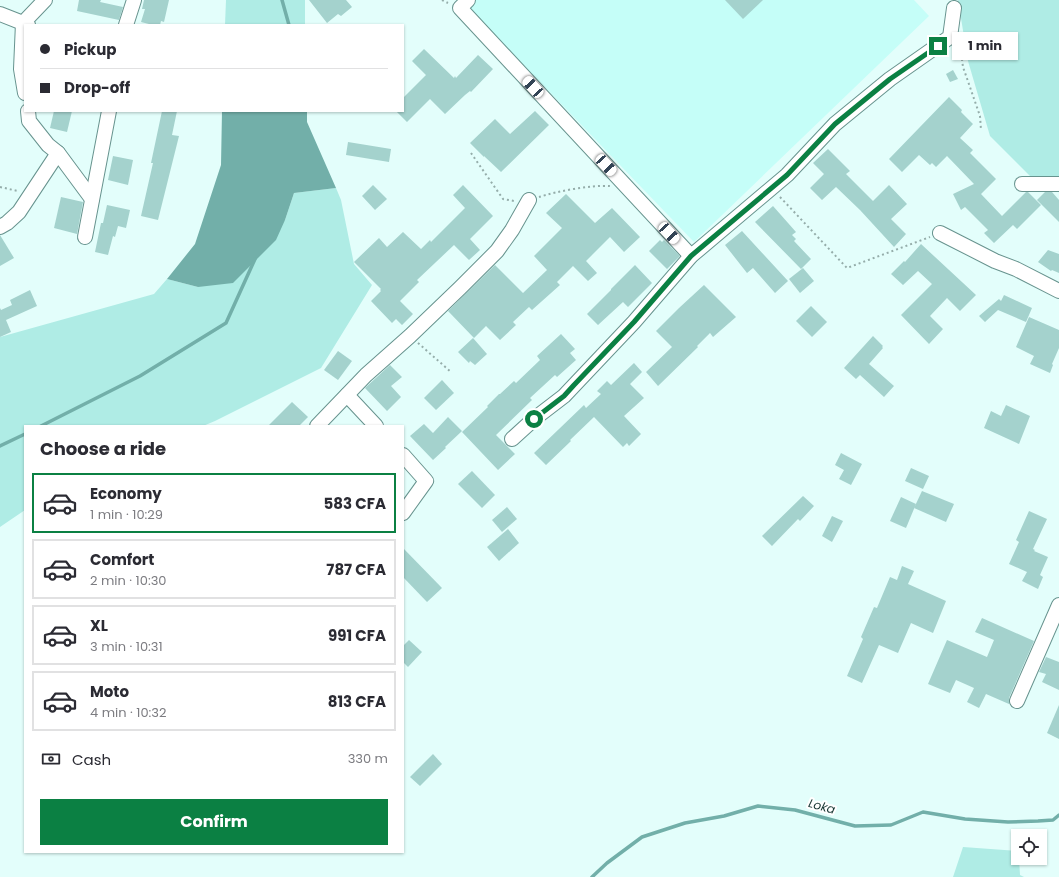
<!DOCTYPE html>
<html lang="en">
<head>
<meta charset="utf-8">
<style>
  body { margin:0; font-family:Poppins,sans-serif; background:#f7f7f7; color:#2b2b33; height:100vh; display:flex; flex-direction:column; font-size:15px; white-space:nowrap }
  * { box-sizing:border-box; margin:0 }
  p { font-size:13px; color:#7c7c81 }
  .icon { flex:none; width:22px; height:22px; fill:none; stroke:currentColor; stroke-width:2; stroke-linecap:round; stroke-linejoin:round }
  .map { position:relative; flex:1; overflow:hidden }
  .panel { position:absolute; left:24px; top:425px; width:380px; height:428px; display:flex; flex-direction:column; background:#fff; border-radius:0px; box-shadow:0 1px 3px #0004 }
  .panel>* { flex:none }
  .top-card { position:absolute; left:24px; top:24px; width:380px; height:88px; border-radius:0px; box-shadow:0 1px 3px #0004; display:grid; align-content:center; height:88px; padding:0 16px; background:#fff }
  .fabs { position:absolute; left:1011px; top:829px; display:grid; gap:8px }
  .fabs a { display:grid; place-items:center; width:36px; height:36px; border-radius:0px; background:#fff; box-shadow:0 1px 3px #0004; font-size:20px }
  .end { position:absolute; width:18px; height:18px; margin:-9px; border:5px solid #0b8043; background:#fff; box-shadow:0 0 0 2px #fff }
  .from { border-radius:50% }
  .bubble { position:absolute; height:28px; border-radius:0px; background:#fff; box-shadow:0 1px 3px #0004; font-size:13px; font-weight:700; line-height:28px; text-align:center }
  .car { position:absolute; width:12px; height:24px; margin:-12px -6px; border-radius:5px; box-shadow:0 0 3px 1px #0007; background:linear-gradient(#fff 24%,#345 0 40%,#fff 0 76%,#345 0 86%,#fff 0) }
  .top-card b { display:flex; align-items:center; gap:14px; height:38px; font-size:15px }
  .top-card b+b { border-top:1px solid #e1e1e2 }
  .top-card i { width:10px; height:10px; background:#2b2b33 }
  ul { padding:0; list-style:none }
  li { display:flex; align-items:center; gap:12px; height:60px; margin:0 8px 6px; padding:0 8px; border:2px solid #e1e1e2; border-radius:0px }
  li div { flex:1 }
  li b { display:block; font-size:15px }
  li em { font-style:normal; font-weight:700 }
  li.current { border-color:#0b8043 }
  li>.icon { width:36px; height:36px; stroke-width:1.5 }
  h2 { padding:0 16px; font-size:18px; line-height:48px }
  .pay { display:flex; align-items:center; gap:10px; height:44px; padding:0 16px; font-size:15px }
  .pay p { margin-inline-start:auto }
  .primary-button { display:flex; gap:8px; margin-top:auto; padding:8px 16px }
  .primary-button a { flex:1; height:46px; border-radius:0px; background:#0b8043; color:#fff; font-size:16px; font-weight:700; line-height:46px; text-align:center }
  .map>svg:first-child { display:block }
  .built { fill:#c5fef8 }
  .green { fill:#afece5 }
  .water { fill:#72afa9 }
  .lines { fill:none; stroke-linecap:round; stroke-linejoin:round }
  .stream { stroke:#72afa9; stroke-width:3.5 }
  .building { fill:#a4d2cd }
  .minor-casing { stroke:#67938e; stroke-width:16 }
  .path { stroke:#95adaa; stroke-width:2; stroke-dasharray:2 3; stroke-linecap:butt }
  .minor { stroke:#fff; stroke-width:14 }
  .route { stroke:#0b8043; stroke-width:5 }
  .labels { text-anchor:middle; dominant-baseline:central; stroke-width:4; stroke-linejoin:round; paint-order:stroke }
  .water-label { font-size:12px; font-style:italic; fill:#173633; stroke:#fff }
</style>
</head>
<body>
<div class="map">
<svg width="1059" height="877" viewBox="0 0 1059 877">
  <rect width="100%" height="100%" fill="#e3fefb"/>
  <!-- built -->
  <path class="built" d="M 472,0 L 914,0 L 929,16 L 694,242 L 467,6 Z"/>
  <!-- green -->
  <g class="green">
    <path d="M 226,0 L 305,0 L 305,25 L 225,25 Z"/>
    <path d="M 958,0 L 1059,0 L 1059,176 L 1031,177 L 990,136 L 968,61 Z"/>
    <path d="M 336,188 L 341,200 L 354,264 L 372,285 L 321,368 L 215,421 L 203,426 L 25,426 L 25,510 L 0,527 L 0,337 L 154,294 L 167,279 L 198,287 L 285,220 L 294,193 Z"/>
    <path d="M 963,847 L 1018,851 L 1018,858 L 1019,858 L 1020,875 L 1024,877 L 953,877 Z"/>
  </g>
  <!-- water -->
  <path class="water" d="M 222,111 L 307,111 L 307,122 L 336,188 L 294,193 L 285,220 L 276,240 L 233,283 L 198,287 L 167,279 L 195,244 L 221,165 Z"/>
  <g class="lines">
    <!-- stream -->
    <g class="stream">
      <path d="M 282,0 L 289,25"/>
      <path d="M 41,426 L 140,376 L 226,323 L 255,259"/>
      <path d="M 0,446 L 25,434"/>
      <path d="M 592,877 L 607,863 L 642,837 L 685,823 L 724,816 L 758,806 L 795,810 L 855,826 L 891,825 L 923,812 L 965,819 L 1008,822 L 1038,821 L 1053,820 L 1059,815"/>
    </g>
  </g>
  <!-- building -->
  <g class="building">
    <path d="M 79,0 L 101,0 L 100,2 L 123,7 L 119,20 L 77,11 Z"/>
    <path d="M 144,0 L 169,0 L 164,22 L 161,21 L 160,25 L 153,25 L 141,22 L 145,9 L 142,9 Z"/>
    <path d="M 309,0 L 346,0 L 352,7 L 341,16 L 338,14 L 327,23 Z"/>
    <path d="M 725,0 L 763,0 L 743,19 Z"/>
    <path d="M 424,49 L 454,78 L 455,76 L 456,78 L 478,55 L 493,69 L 471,92 L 470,91 L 465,95 L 445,114 L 430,99 L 407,122 L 396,111 L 403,111 L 403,98 L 426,75 L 412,61 Z"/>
    <path d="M 953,70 L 958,79 L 950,82 L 946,74 Z"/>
    <path d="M 949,97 L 962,110 L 961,112 L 973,124 L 960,138 L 973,150 L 970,153 L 996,179 L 981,194 L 1002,216 L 1026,192 L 1028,192 L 1041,205 L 1017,229 L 1013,225 L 994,243 L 984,233 L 988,230 L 965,207 L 961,210 L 953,194 L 974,184 L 947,156 L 936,167 L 932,163 L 930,165 L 919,155 L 902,172 L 889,159 Z"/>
    <path d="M 54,111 L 72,111 L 67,132 L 50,128 Z"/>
    <path d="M 162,111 L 177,111 L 172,135 L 179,136 L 158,220 L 141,216 L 153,163 L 151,163 Z"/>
    <path d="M 535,111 L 549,125 L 501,172 L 484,156 L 484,157 L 470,143 L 495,119 L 510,134 Z"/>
    <path d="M 348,142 L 391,149 L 389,162 L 346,155 Z"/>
    <path d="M 828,149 L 850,171 L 846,174 L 873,201 L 889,185 L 907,204 L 891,219 L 906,234 L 894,247 L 860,210 L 836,187 L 822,200 L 810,188 L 824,174 L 813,163 Z"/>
    <path d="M 113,156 L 133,160 L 128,185 L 108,180 Z"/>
    <path d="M 373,185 L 387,199 L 375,210 L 362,196 Z"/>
    <path d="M 463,185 L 493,216 L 470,239 L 480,250 L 469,260 L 454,245 L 417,280 L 419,282 L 400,301 L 413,314 L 402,325 L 396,319 L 392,323 L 371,301 L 381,291 L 380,290 L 381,289 L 354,262 L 379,238 L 387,247 L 403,232 L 421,249 L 430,240 L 431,242 L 465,208 L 453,195 Z"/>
    <path d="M 1045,192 L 1052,192 L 1059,200 L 1059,222 L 1037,200 Z"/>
    <path d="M 566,194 L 595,223 L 612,208 L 640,237 L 624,252 L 610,237 L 586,261 L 597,273 L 588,281 L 573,266 L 557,282 L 560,285 L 532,310 L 529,307 L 513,322 L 516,325 L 500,340 L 486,326 L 474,338 L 448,311 L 495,265 L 523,293 L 547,270 L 534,256 L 562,228 L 546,213 Z"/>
    <path d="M 61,197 L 83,202 L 77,234 L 54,228 Z"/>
    <path d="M 107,205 L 130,210 L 126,228 L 118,226 L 115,237 L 113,236 L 108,255 L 95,252 L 101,223 L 103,223 Z"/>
    <path d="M 773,206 L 796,232 L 792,235 L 796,239 L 794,241 L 811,259 L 801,269 L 755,222 Z"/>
    <path d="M 742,231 L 788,281 L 775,293 L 753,268 L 747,273 L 725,245 Z"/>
    <path d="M 0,235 L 14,258 L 0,266 Z"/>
    <path d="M 660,240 L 662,242 L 664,240 L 680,256 L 667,269 L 649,251 Z"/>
    <path d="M 921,244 L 976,295 L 960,311 L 947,298 L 930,316 L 943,329 L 929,344 L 901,315 L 932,284 L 918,271 L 903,285 L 891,274 L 904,261 L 905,262 Z"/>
    <path d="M 1048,250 L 1059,254 L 1059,273 L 1052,270 L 1051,271 L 1038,262 Z"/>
    <path d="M 635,265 L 652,283 L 628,307 L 623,302 L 598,325 L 587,314 L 611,290 L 611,289 Z"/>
    <path d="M 803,268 L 814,281 L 800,293 L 789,279 Z"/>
    <path d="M 704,285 L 736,317 L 713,337 L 710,333 L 697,346 L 698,347 L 658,386 L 646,372 L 672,347 L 656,331 L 679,308 Z"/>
    <path d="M 30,290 L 37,306 L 6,320 L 11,332 L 0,337 L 0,308 L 1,310 L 12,305 L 10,300 Z"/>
    <path d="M 1004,295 L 1032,308 L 1026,322 L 998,310 L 985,322 L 979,316 L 999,299 L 1001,301 Z"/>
    <path d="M 811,306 L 827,322 L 812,337 L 796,321 Z"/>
    <path d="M 1029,317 L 1059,330 L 1059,348 L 1052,364 L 1053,365 L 1050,373 L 1030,364 L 1034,356 L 1016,347 Z"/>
    <path d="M 561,334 L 575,349 L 570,353 L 576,360 L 557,377 L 555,375 L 530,398 L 532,400 L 496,435 L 515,454 L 498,470 L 462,432 L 488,407 L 487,406 L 499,394 L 500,394 L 514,381 L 516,383 L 540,360 L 537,356 Z"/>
    <path d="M 873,336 L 883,346 L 882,347 L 883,348 L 869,364 L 894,386 L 884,397 L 860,375 L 856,379 L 844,368 Z"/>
    <path d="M 473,338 L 487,354 L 475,365 L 470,361 L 469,363 L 458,352 Z"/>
    <path d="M 338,351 L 352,361 L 338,380 L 324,370 Z"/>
    <path d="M 634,363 L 642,372 L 630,384 L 644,398 L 624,416 L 641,434 L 629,446 L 627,443 L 623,447 L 594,417 L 570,440 L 571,441 L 546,465 L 534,453 L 584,405 L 586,408 L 601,394 L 597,391 L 607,381 L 611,385 Z"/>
    <path d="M 390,365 L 402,377 L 391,386 L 401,397 L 387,411 L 365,388 Z"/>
    <path d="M 442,380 L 454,393 L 436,410 L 424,398 Z"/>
    <path d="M 292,402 L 308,417 L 299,426 L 268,426 Z"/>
    <path d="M 1006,405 L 1030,416 L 1019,444 L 984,428 L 991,411 L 1001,416 Z"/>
    <path d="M 448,417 L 462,431 L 445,447 L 446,448 L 433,460 L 410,436 L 424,424 L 433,433 Z"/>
    <path d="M 841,453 L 862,464 L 851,485 L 839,479 L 844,470 L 835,465 Z"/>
    <path d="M 911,468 L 929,476 L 923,489 L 905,481 Z"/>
    <path d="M 472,471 L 495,495 L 482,508 L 458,484 Z"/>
    <path d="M 922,491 L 954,504 L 946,522 L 914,508 Z"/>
    <path d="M 803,496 L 814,506 L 800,521 L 798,519 L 772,546 L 762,536 Z"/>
    <path d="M 901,497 L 916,504 L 906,528 L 890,521 Z"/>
    <path d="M 507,507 L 517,519 L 502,532 L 492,520 Z"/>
    <path d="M 1029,511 L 1047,519 L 1033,549 L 1035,550 L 1034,551 L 1048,557 L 1040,575 L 1043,577 L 1038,589 L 1022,581 L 1027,572 L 1009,564 L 1019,542 L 1016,540 Z"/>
    <path d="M 832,516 L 843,521 L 832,542 L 822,536 Z"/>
    <path d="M 508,529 L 519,543 L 499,561 L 487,547 Z"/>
    <path d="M 403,548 L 442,588 L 427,602 L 403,577 Z"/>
    <path d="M 902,566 L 914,571 L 908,584 L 946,601 L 933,633 L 911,623 L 898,653 L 879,645 L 862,683 L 847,676 L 863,639 L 861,637 L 874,607 L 877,608 L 890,577 L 897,580 Z"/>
    <path d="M 982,618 L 1034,641 L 1009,698 L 1009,704 L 986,694 L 979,708 L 967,702 L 974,688 L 956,680 L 950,693 L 928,684 L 947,640 L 987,657 L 994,640 L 975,632 Z"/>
    <path d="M 409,640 L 422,652 L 408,667 L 403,662 L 403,646 Z"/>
    <path d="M 1046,657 L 1059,662 L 1059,690 L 1042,682 L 1046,674 L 1039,672 Z"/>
    <path d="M 1059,705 L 1059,739 L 1047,733 Z"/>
    <path d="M 433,754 L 442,764 L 420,786 L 410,777 Z"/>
  </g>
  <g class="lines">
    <defs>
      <g id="minor">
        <path d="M 468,0 L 460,8 L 691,256"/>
        <path d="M 0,14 L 28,25"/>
        <path d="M 126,25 L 134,0"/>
        <path d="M 25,93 L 21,69 L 23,23 L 45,0"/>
        <path d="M 28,111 L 29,121 L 48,145 L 58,153 L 92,199"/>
        <path d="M 1022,184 L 1059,184"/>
        <path d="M 0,227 L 7,223 L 19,212 L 58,153"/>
        <path d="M 940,233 L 995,261 L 1016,269 L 1059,291"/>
        <path d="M 85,237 L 109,111"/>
        <path d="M 347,395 L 376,426"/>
        <path d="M 317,426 L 366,375 L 410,336 L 460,288 L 497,251 L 512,230 L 529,200"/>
        <path d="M 512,439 L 534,419 L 564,396 L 634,322 L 691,256 L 787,175 L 835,124 L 890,79 L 950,37 L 954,8"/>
        <path d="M 403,455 L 426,481 L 403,513"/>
        <path d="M 1017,701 L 1059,605"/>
      </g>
    </defs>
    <!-- minor casing -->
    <use href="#minor" class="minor-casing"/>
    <!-- path -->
    <g class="path">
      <path d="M 442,0 L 448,3"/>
      <path d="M 960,44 L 963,67 L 980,116 L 981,130"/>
      <path d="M 471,153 L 503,199 L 514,201"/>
      <path d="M 0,187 L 18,191"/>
      <path d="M 539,197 C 558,191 590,185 610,186"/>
      <path d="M 780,197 L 847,268 L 930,237"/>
      <path d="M 418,343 L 451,372"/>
    </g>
    <!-- minor -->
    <use href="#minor" class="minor"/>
  </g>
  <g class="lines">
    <!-- route -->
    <path class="route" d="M 534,419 L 564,396 L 574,385 L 634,322 L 691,256 L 787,175 L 835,124 L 890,79 L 938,46"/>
  </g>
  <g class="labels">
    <!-- water labels -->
    <g class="water-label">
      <text transform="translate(822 806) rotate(15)">Loka</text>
    </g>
  </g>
</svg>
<div class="fabs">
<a><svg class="icon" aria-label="locate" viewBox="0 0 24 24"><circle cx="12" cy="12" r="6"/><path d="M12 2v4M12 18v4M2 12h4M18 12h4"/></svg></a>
</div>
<i class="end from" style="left:534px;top:419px"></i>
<i class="end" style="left:938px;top:46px"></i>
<div class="bubble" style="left:952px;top:32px;width:66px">1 min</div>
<i class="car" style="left:533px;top:87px;rotate:317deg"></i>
<i class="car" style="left:606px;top:165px;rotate:137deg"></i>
<i class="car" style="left:669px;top:233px;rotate:137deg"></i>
<div class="top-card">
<b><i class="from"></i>Pickup</b>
<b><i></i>Drop-off</b>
</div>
<section class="panel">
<h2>Choose a ride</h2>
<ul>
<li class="current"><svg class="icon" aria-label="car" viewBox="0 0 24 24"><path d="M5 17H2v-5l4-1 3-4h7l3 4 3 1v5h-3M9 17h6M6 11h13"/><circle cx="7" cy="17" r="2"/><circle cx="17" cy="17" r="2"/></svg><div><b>Economy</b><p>1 min · 10:29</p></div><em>583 CFA</em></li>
<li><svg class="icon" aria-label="car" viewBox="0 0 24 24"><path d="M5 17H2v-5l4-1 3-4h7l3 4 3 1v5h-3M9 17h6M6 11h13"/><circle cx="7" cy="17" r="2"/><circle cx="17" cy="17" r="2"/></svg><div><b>Comfort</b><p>2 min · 10:30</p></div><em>787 CFA</em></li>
<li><svg class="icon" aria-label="car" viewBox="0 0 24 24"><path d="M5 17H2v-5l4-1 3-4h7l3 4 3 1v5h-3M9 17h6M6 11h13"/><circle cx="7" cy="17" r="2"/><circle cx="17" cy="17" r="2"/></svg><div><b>XL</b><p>3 min · 10:31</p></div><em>991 CFA</em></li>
<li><svg class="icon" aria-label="car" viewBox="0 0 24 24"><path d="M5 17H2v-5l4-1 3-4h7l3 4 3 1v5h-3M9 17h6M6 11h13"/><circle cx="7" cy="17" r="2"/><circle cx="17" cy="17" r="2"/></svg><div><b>Moto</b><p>4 min · 10:32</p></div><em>813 CFA</em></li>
</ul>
<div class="pay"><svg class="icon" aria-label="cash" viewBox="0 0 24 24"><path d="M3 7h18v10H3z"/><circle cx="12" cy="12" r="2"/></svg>Cash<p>330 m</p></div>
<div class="primary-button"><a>Confirm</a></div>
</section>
</div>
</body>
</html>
